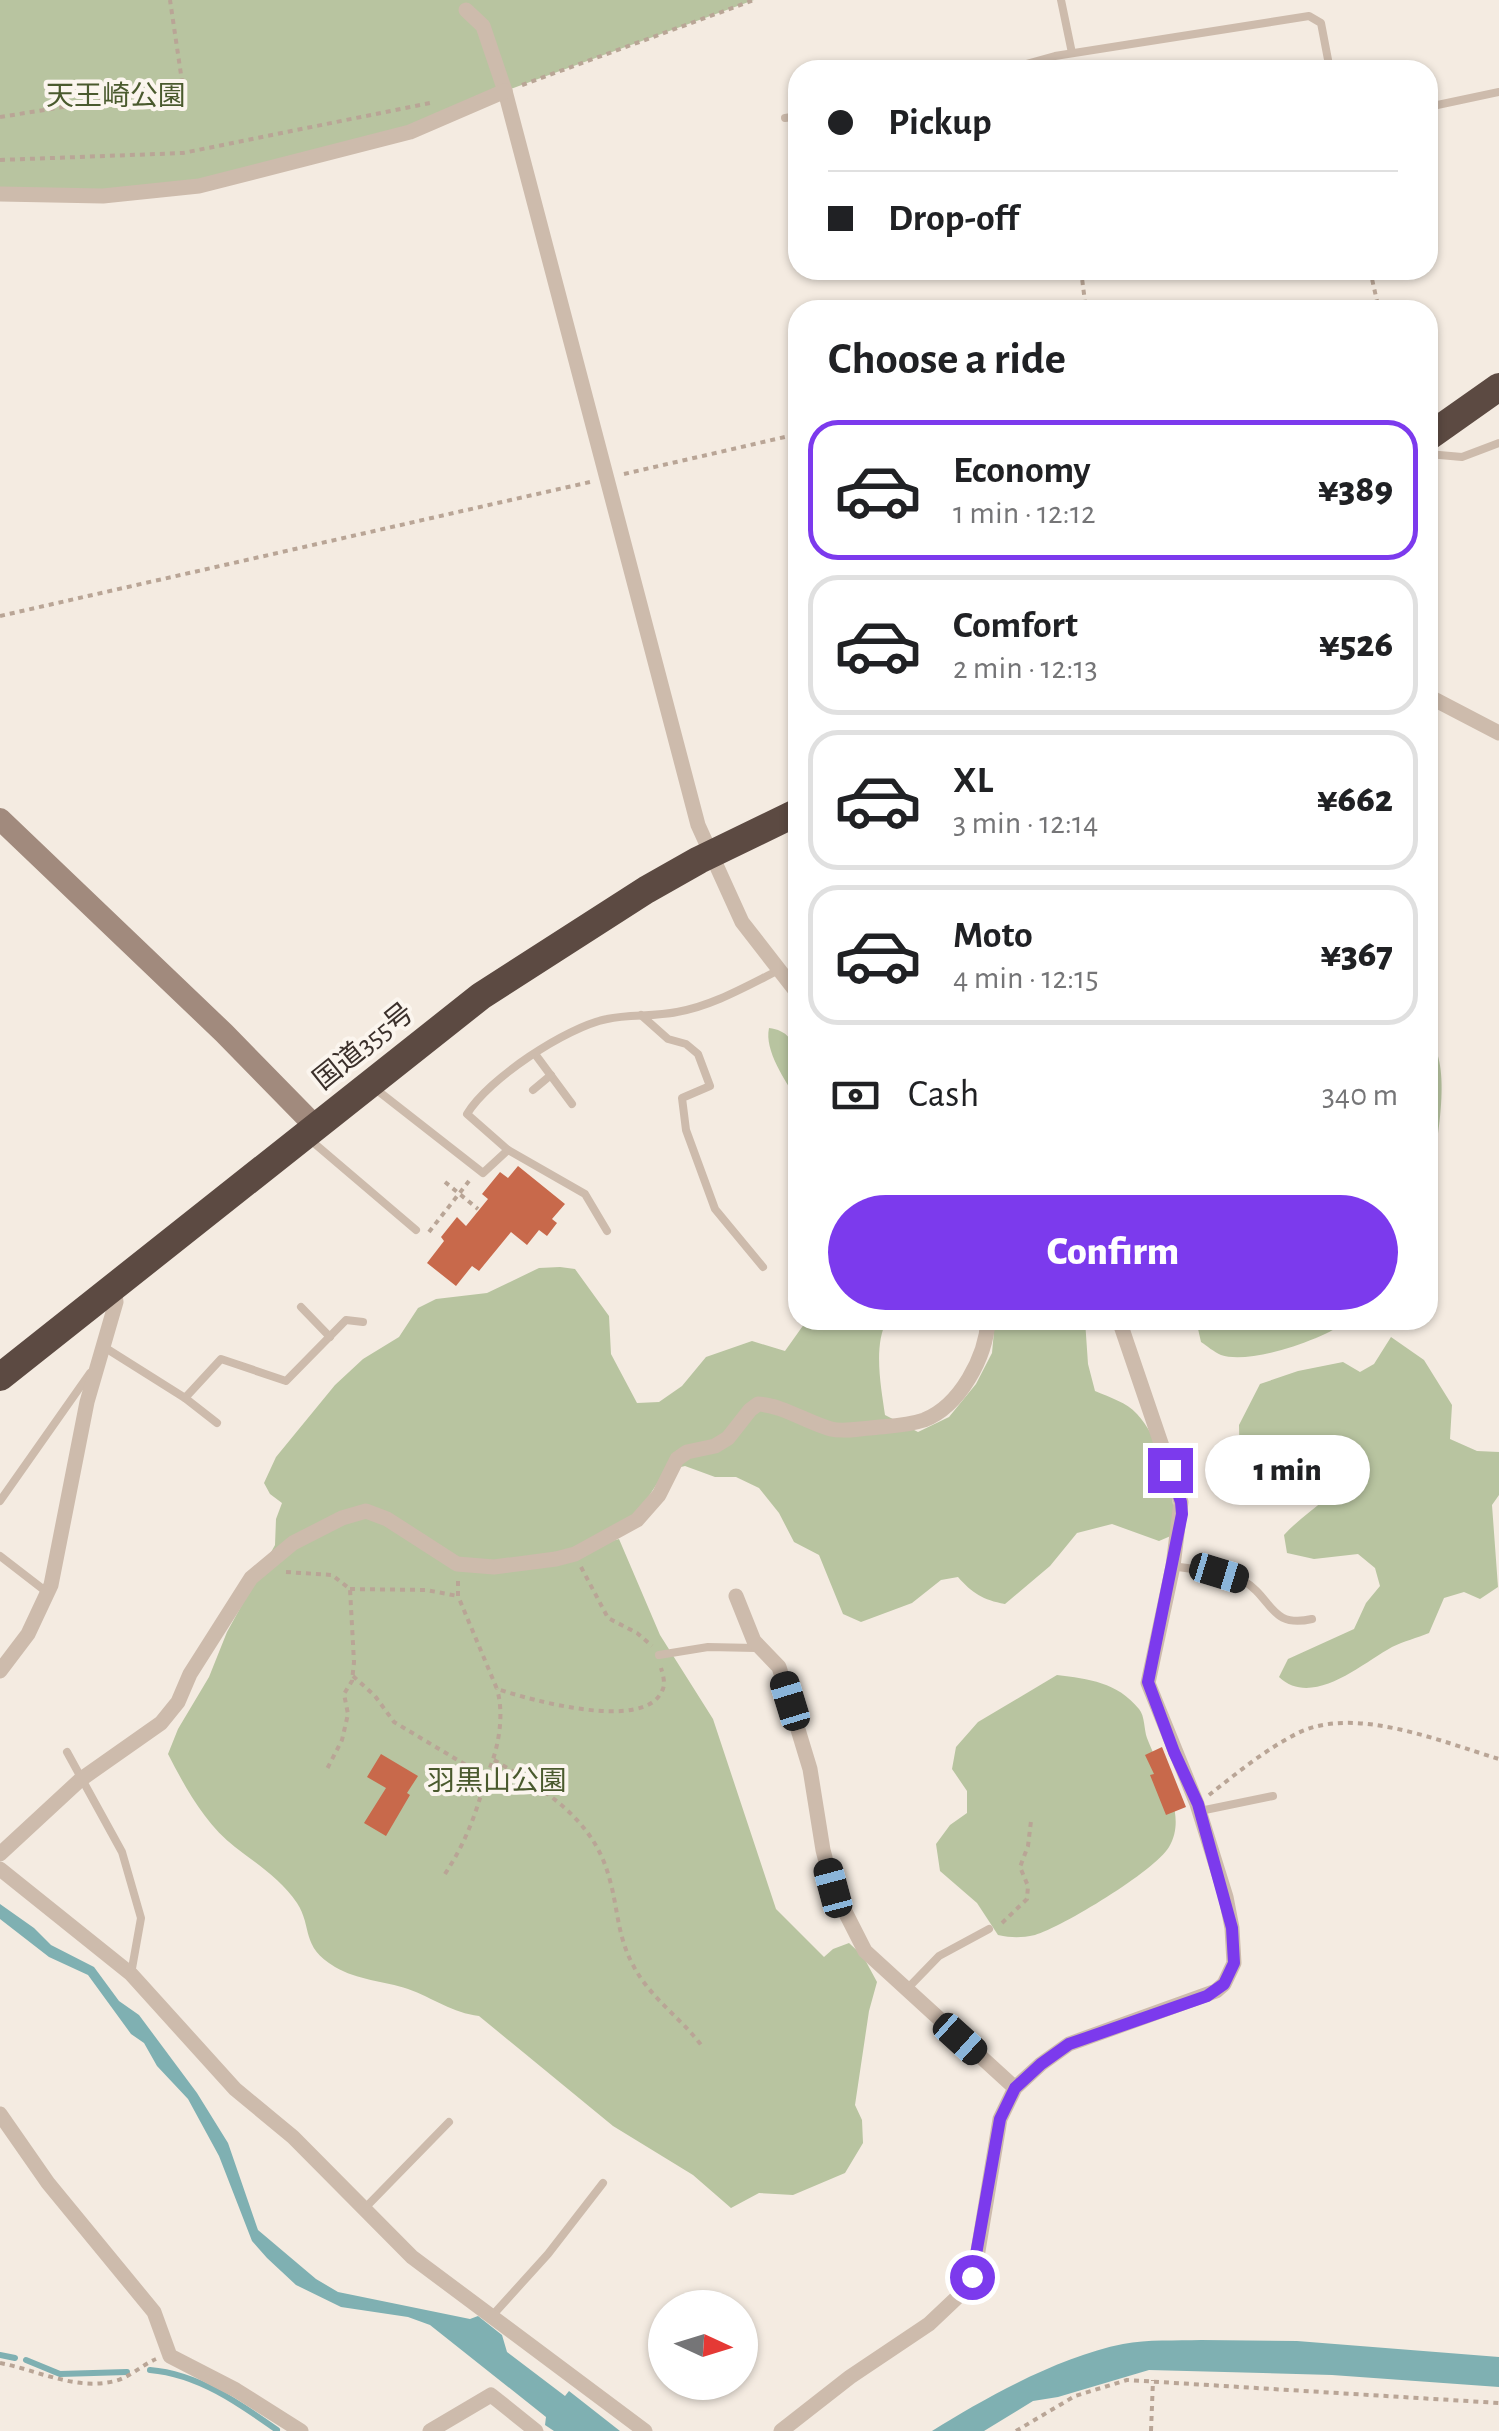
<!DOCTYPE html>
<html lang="en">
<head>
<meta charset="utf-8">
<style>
  body { margin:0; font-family:"Alegreya Sans","Noto Sans JP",sans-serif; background:#f6f6f6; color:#202124; height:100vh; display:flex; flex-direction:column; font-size:38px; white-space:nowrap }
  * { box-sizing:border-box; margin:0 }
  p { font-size:32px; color:#757577 }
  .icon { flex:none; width:55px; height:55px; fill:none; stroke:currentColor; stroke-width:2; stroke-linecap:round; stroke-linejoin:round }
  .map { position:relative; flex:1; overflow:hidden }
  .sheet { position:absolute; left:788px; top:300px; width:650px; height:1030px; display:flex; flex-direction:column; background:#fff; border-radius:30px; box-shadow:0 2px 8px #0004 }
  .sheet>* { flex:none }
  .top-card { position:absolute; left:788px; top:60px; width:650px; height:220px; border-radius:30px; box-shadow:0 2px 8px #0004; display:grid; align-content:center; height:220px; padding:0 40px; background:#fff }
  .needle { width:65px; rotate:94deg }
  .buttons { position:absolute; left:648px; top:2290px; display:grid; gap:20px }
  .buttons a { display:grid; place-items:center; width:110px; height:110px; border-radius:50%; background:#fff; box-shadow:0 2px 8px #0004; font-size:50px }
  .end { position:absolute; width:45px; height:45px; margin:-22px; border:12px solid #7c3aed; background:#fff; box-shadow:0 0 0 5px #fff }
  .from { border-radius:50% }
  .bubble { position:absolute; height:70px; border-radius:35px; background:#fff; box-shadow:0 2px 8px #0004; font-size:32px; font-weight:800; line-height:70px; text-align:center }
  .car { position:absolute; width:30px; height:60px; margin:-30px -15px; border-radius:12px; box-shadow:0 0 8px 2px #0007; background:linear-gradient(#222 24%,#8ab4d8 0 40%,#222 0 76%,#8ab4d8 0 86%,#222 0) }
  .top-card b { display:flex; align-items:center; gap:35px; height:95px; font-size:38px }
  .top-card b+b { border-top:2px solid #e0e0e0 }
  .top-card i { width:25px; height:25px; background:#202124 }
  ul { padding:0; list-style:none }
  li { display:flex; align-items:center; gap:30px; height:140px; margin:0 20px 15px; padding:0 20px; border:5px solid #e0e0e0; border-radius:30px }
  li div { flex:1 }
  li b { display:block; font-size:38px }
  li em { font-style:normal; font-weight:800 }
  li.active { border-color:#7c3aed }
  li>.icon { width:90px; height:90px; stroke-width:1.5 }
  h2 { padding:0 40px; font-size:45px; line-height:120px }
  .pay { display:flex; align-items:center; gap:25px; height:110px; padding:0 40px; font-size:38px }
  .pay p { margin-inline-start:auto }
  .button { display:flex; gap:20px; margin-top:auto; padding:20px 40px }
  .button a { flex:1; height:115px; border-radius:60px; background:#7c3aed; color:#fff; font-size:40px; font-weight:800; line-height:115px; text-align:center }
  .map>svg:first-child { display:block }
  .green { fill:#b8c4a0 }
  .water { fill:#7fb0b2 }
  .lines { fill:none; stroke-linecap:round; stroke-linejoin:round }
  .stream { stroke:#7fb0b2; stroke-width:6 }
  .building { fill:#c8694b }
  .path { stroke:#b9a596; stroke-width:4; stroke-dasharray:5 5; stroke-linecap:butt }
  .lane { stroke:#cdbbac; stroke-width:8 }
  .street { stroke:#cdbbac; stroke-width:15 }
  .secondary { stroke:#a18a7d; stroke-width:22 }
  .highway { stroke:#5c4a42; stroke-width:28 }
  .route { stroke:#7c3aed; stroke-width:12 }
  .labels { text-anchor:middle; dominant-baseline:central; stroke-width:8; stroke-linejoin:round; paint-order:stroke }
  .park-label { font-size:28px; fill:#4a5a2e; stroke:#fbf5ee }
  .street-label { font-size:28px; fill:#3b302b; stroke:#fbf5ee }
</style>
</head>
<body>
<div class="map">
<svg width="1499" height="2431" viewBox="0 0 1499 2431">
  <rect width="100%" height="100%" fill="#f4ebe1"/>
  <!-- green -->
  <g class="green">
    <path d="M 0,0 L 754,0 L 505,91 L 407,135 L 199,186 L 0,194 Z"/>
    <path d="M 769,1028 C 805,1032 798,1073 797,1100 C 786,1081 764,1051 769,1028 Z"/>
    <path d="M 1428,1036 C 1452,1064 1438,1130 1434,1165 L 1428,1173 Z"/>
    <path d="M 560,1267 L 575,1269 L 609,1316 L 611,1354 L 637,1403 L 659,1402 L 682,1386 L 706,1357 L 752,1341 L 785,1351 L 807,1320 L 887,1320 C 873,1346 881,1387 885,1415 L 918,1432 L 949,1417 L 976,1384 L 992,1353 L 995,1320 L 1085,1320 L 1088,1364 L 1095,1391 C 1111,1398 1126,1402 1137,1414 C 1161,1439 1179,1502 1173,1535 L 1159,1541 L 1112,1524 L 1077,1533 L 1050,1566 L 1005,1604 C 983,1600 972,1593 958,1577 L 941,1580 L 912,1603 L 861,1622 L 843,1614 L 819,1555 L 794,1542 L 779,1513 L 759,1488 L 736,1477 L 715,1477 L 685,1466 L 665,1471 L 642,1507 L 601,1544 L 619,1539 L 660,1635 L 713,1719 L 776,1909 L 824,1957 L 833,1949 L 849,1943 L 863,1956 L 877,1982 L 869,2011 L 855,2105 L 862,2120 L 863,2143 L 845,2173 L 793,2195 L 759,2193 L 731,2208 L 693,2175 L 613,2126 L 479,2016 C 453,2013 433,1998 408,1989 C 384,1981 357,1980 335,1967 C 300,1946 313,1928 297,1903 C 281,1879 257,1864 235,1847 C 205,1824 185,1787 168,1754 L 178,1729 L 209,1677 L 227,1632 L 275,1545 L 276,1519 L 282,1503 L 270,1494 L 264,1483 L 276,1457 L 335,1385 L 363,1359 L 399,1337 L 418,1308 L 436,1299 L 487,1293 L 539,1268 Z"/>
    <path d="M 1196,1320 L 1348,1320 C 1326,1339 1250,1365 1221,1355 C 1214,1352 1207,1346 1201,1342 Z"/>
    <path d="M 1391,1337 L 1424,1360 L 1452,1405 L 1450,1439 L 1477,1451 L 1499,1452 L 1499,1495 L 1492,1505 L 1498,1587 L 1480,1599 L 1464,1592 L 1444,1598 L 1429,1633 C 1417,1638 1404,1641 1392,1647 C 1360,1665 1312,1708 1279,1677 L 1288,1659 L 1354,1629 L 1366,1603 L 1380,1586 L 1375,1568 L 1358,1554 L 1314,1559 L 1287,1553 L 1284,1535 C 1307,1510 1338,1494 1359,1468 L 1356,1458 C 1323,1450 1302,1477 1276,1494 L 1260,1491 L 1240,1473 L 1239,1425 L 1260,1384 L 1298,1371 L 1343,1362 L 1360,1372 L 1374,1364 Z"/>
    <path d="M 1057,1675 C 1089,1679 1117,1682 1139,1709 C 1145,1716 1144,1730 1147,1738 C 1159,1770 1189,1814 1169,1847 C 1155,1871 1062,1927 1035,1935 C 1021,1938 1012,1938 998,1935 L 977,1903 L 940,1871 L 936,1844 L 950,1825 L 967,1813 L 967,1791 L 952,1769 L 956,1747 L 978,1722 Z"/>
  </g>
  <!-- water -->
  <g class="water">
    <path d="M 0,1904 L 34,1928 L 51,1945 L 94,1967 L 119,2001 L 139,2015 L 197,2093 L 228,2143 L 258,2230 L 316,2279 L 338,2292 L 470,2319 L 478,2316 L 502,2335 L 507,2352 L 565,2396 L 569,2391 L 620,2431 L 554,2431 L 545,2425 L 546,2417 L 430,2325 L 408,2317 L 341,2307 L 296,2285 L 267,2258 L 252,2241 L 219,2156 L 188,2099 L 157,2066 L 144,2043 L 131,2034 L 88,1975 L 49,1957 L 0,1919 Z"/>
    <path d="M 1201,2340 L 1297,2341 L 1499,2357 L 1499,2387 L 1332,2375 L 1149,2370 L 1058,2397 L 1033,2401 L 984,2431 L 932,2431 C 986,2397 1061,2356 1123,2344 C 1148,2339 1176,2341 1201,2340 Z"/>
  </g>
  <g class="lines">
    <!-- stream -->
    <g class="stream">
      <path d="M 0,2355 L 15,2358"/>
      <path d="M 26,2360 L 60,2374 L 127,2372"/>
      <path d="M 150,2370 C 198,2374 239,2403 277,2430"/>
    </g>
  </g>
  <!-- building -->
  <g class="building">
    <path d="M 518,1166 L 565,1204 L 552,1219 L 557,1223 L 547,1236 L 539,1230 L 527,1245 L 511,1232 L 479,1271 L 472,1266 L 456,1286 L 427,1263 L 444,1241 L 441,1237 L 457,1217 L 466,1226 L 488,1199 L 482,1194 L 500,1172 L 508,1178 Z"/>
    <path d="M 1162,1747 L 1186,1807 L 1166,1815 L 1150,1775 L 1154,1774 L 1145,1755 Z"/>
    <path d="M 381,1754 L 418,1776 L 407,1793 L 410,1795 L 386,1836 L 364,1823 L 386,1788 L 367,1777 Z"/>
  </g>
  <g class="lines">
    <!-- path -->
    <g class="path">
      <path d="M 522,85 L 754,0"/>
      <path d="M 0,117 L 183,88 L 170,0"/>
      <path d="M 0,160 L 183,153 L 430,103"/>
      <path d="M 1081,270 L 1086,310"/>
      <path d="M 1370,270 L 1379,310"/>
      <path d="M 1340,310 L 1377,302"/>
      <path d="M 624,474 L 798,434"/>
      <path d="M 0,616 L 590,482"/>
      <path d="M 445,1182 L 478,1209"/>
      <path d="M 429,1232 L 469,1181"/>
      <path d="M 581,1567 L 608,1618 L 637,1633 L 652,1646"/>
      <path d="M 286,1572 L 332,1575 L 350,1589 L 354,1662 L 352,1681 L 344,1694 L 348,1714 L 342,1740 L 326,1771"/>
      <path d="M 458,1581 L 458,1596 L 497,1689 C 531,1700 644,1732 662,1691 C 666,1684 663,1675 661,1668"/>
      <path d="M 350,1589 L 426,1590 L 458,1596"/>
      <path d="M 353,1676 L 375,1696 L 394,1722 L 486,1777 C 476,1815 465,1844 443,1877"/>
      <path d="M 494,1760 C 543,1789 593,1818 609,1877 C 618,1907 617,1936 633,1965 C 650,1998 680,2017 702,2046"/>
      <path d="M 486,1777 C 498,1752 505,1716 497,1689"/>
      <path d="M 1209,1795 C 1237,1773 1266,1749 1298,1733 C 1355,1705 1442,1742 1499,1759"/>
      <path d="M 1002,1923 L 1027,1899 L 1028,1886 L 1020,1867 L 1028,1846 L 1031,1821"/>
      <path d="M 0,2363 C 37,2370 76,2391 115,2381 C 130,2377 142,2365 156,2359"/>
      <path d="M 1016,2431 L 1075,2396 L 1127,2380 L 1499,2403"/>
      <path d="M 1151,2431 L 1153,2380"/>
    </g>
    <!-- lane -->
    <g class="lane">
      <path d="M 1061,0 L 1072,53"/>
      <path d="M 1005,70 L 1055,56 L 1309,16 L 1321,23 L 1330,70"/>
      <path d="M 1428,107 L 1499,92"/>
      <path d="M 785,118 L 798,116"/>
      <path d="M 1428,454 L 1462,457 L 1499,443"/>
      <path d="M 641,1015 L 668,1039 L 686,1044 L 698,1054 L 710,1086 L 682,1098 L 686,1130 L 715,1209 L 763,1267"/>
      <path d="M 535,1054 L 572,1104"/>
      <path d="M 373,1087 L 483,1173 L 508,1150 L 467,1114 C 488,1079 566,1027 607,1019 C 629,1014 654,1017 677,1012 C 712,1006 745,987 777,971"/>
      <path d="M 533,1090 L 551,1075"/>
      <path d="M 308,1138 L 416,1230"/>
      <path d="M 508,1150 L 585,1194 L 607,1231"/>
      <path d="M 301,1307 L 330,1337"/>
      <path d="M 104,1347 L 185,1398 L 221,1359 L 286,1381 L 346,1320 L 363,1322"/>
      <path d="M 185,1398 L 217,1423"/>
      <path d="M 0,1501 L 90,1373"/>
      <path d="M 0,1556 L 48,1593"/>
      <path d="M 1173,1566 C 1194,1570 1223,1570 1242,1580 C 1273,1597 1269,1629 1312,1619"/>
      <path d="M 659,1655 L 708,1647 L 756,1648"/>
      <path d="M 67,1752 L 122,1852 L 141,1918 L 131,1974"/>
      <path d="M 1200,1811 L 1273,1796"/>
      <path d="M 906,1990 L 939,1956 L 989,1929"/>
      <path d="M 365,2208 L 449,2122"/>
      <path d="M 491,2317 L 548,2254 L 603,2183"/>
    </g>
    <!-- street -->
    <g class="street">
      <path d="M 466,10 L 483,26 L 505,91 L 698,825 L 742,922 L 798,994"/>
      <path d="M 0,194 L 103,196 L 199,186 L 410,132 L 505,91"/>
      <path d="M 1428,696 L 1499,733"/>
      <path d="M 736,1596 L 754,1641 L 779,1667 L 810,1769 L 823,1850 L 833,1888 L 865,1951 L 1015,2088"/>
      <path d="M 0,1671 L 28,1634 L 51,1585 L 87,1402 L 116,1302 L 114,1287"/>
      <path d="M 0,1854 L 80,1780 L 161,1723 L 178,1702 L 190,1674 L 251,1578 L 293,1543 L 342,1518 L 366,1511 L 387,1519 L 457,1564 L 494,1567 L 556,1559 L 575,1554 L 637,1520 L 659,1495 L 677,1459 L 687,1452 L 715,1446 L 728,1438 L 750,1410 L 758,1404 C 782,1405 808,1423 831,1429 C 843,1432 857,1429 870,1428 C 888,1426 906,1426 924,1420 C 960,1406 986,1357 988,1320"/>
      <path d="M 0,1869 L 131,1974 L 235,2089 L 293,2137 L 412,2257 L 645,2431"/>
      <path d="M 0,2114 L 48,2183 L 154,2312 L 170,2356 L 236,2390 L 301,2431"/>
      <path d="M 430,2431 L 491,2395 L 536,2431"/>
      <path d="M 781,2431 L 850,2377 L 929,2324 L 966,2289 L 976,2263 L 1000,2119 L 1015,2088 L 1041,2064 L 1069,2044 L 1216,1991 L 1224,1984 L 1234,1963 L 1232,1928 L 1226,1897 L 1197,1804 L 1148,1683 L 1173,1566 L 1181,1502 L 1119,1320"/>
    </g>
    <!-- secondary -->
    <path class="secondary" d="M 0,819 L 224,1033 L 315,1126"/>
    <!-- highway -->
    <g class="highway">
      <path d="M 1428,437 L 1499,387"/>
      <path d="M 0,1377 L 481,996 L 646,890 L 699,860 L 798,812"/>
    </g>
  </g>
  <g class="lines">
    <!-- route -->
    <path class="route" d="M 972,2277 L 1000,2119 L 1015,2088 L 1041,2064 L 1069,2044 L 1207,1996 L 1224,1984 L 1234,1963 L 1232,1928 L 1198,1804 L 1174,1752 L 1148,1682 L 1182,1514 L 1181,1502 L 1170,1470"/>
  </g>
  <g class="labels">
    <!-- park labels -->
    <g class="park-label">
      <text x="116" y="97">天王崎公園</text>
      <text x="497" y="1782">羽黒山公園</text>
    </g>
    <!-- street labels -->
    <g class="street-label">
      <text transform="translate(364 1047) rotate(-39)">国道355号</text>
    </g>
  </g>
</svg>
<div class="buttons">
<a><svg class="needle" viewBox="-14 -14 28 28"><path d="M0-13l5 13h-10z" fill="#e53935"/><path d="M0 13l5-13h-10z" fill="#757577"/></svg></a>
</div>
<i class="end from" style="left:972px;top:2277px"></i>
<i class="end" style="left:1170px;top:1470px"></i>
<div class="bubble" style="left:1205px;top:1435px;width:165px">1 min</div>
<i class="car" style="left:1219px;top:1573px;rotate:107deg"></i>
<i class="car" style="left:790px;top:1701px;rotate:343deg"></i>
<i class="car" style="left:833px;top:1888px;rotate:345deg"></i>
<i class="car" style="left:960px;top:2039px;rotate:132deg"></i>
<div class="top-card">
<b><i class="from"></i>Pickup</b>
<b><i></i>Drop-off</b>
</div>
<section class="sheet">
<h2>Choose a ride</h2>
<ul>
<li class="active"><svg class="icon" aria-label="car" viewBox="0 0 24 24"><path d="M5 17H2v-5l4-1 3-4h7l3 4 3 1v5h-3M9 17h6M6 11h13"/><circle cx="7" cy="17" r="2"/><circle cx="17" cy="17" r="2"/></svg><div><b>Economy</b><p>1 min · 12:12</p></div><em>¥389</em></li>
<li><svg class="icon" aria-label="car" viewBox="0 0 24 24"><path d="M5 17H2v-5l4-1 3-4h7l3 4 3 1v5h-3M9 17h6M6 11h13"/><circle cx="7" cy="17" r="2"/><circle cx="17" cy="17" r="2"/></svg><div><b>Comfort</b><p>2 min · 12:13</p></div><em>¥526</em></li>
<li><svg class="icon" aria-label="car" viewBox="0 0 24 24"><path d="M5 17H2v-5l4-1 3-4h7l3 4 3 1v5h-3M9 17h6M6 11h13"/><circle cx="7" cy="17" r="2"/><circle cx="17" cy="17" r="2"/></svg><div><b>XL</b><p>3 min · 12:14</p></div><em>¥662</em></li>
<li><svg class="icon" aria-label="car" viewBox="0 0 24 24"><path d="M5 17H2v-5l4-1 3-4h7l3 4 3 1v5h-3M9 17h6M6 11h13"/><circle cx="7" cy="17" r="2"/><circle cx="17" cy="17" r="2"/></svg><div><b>Moto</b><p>4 min · 12:15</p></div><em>¥367</em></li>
</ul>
<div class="pay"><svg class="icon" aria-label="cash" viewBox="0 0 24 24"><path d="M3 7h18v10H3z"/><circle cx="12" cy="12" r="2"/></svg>Cash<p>340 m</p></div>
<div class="button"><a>Confirm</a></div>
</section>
</div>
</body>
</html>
